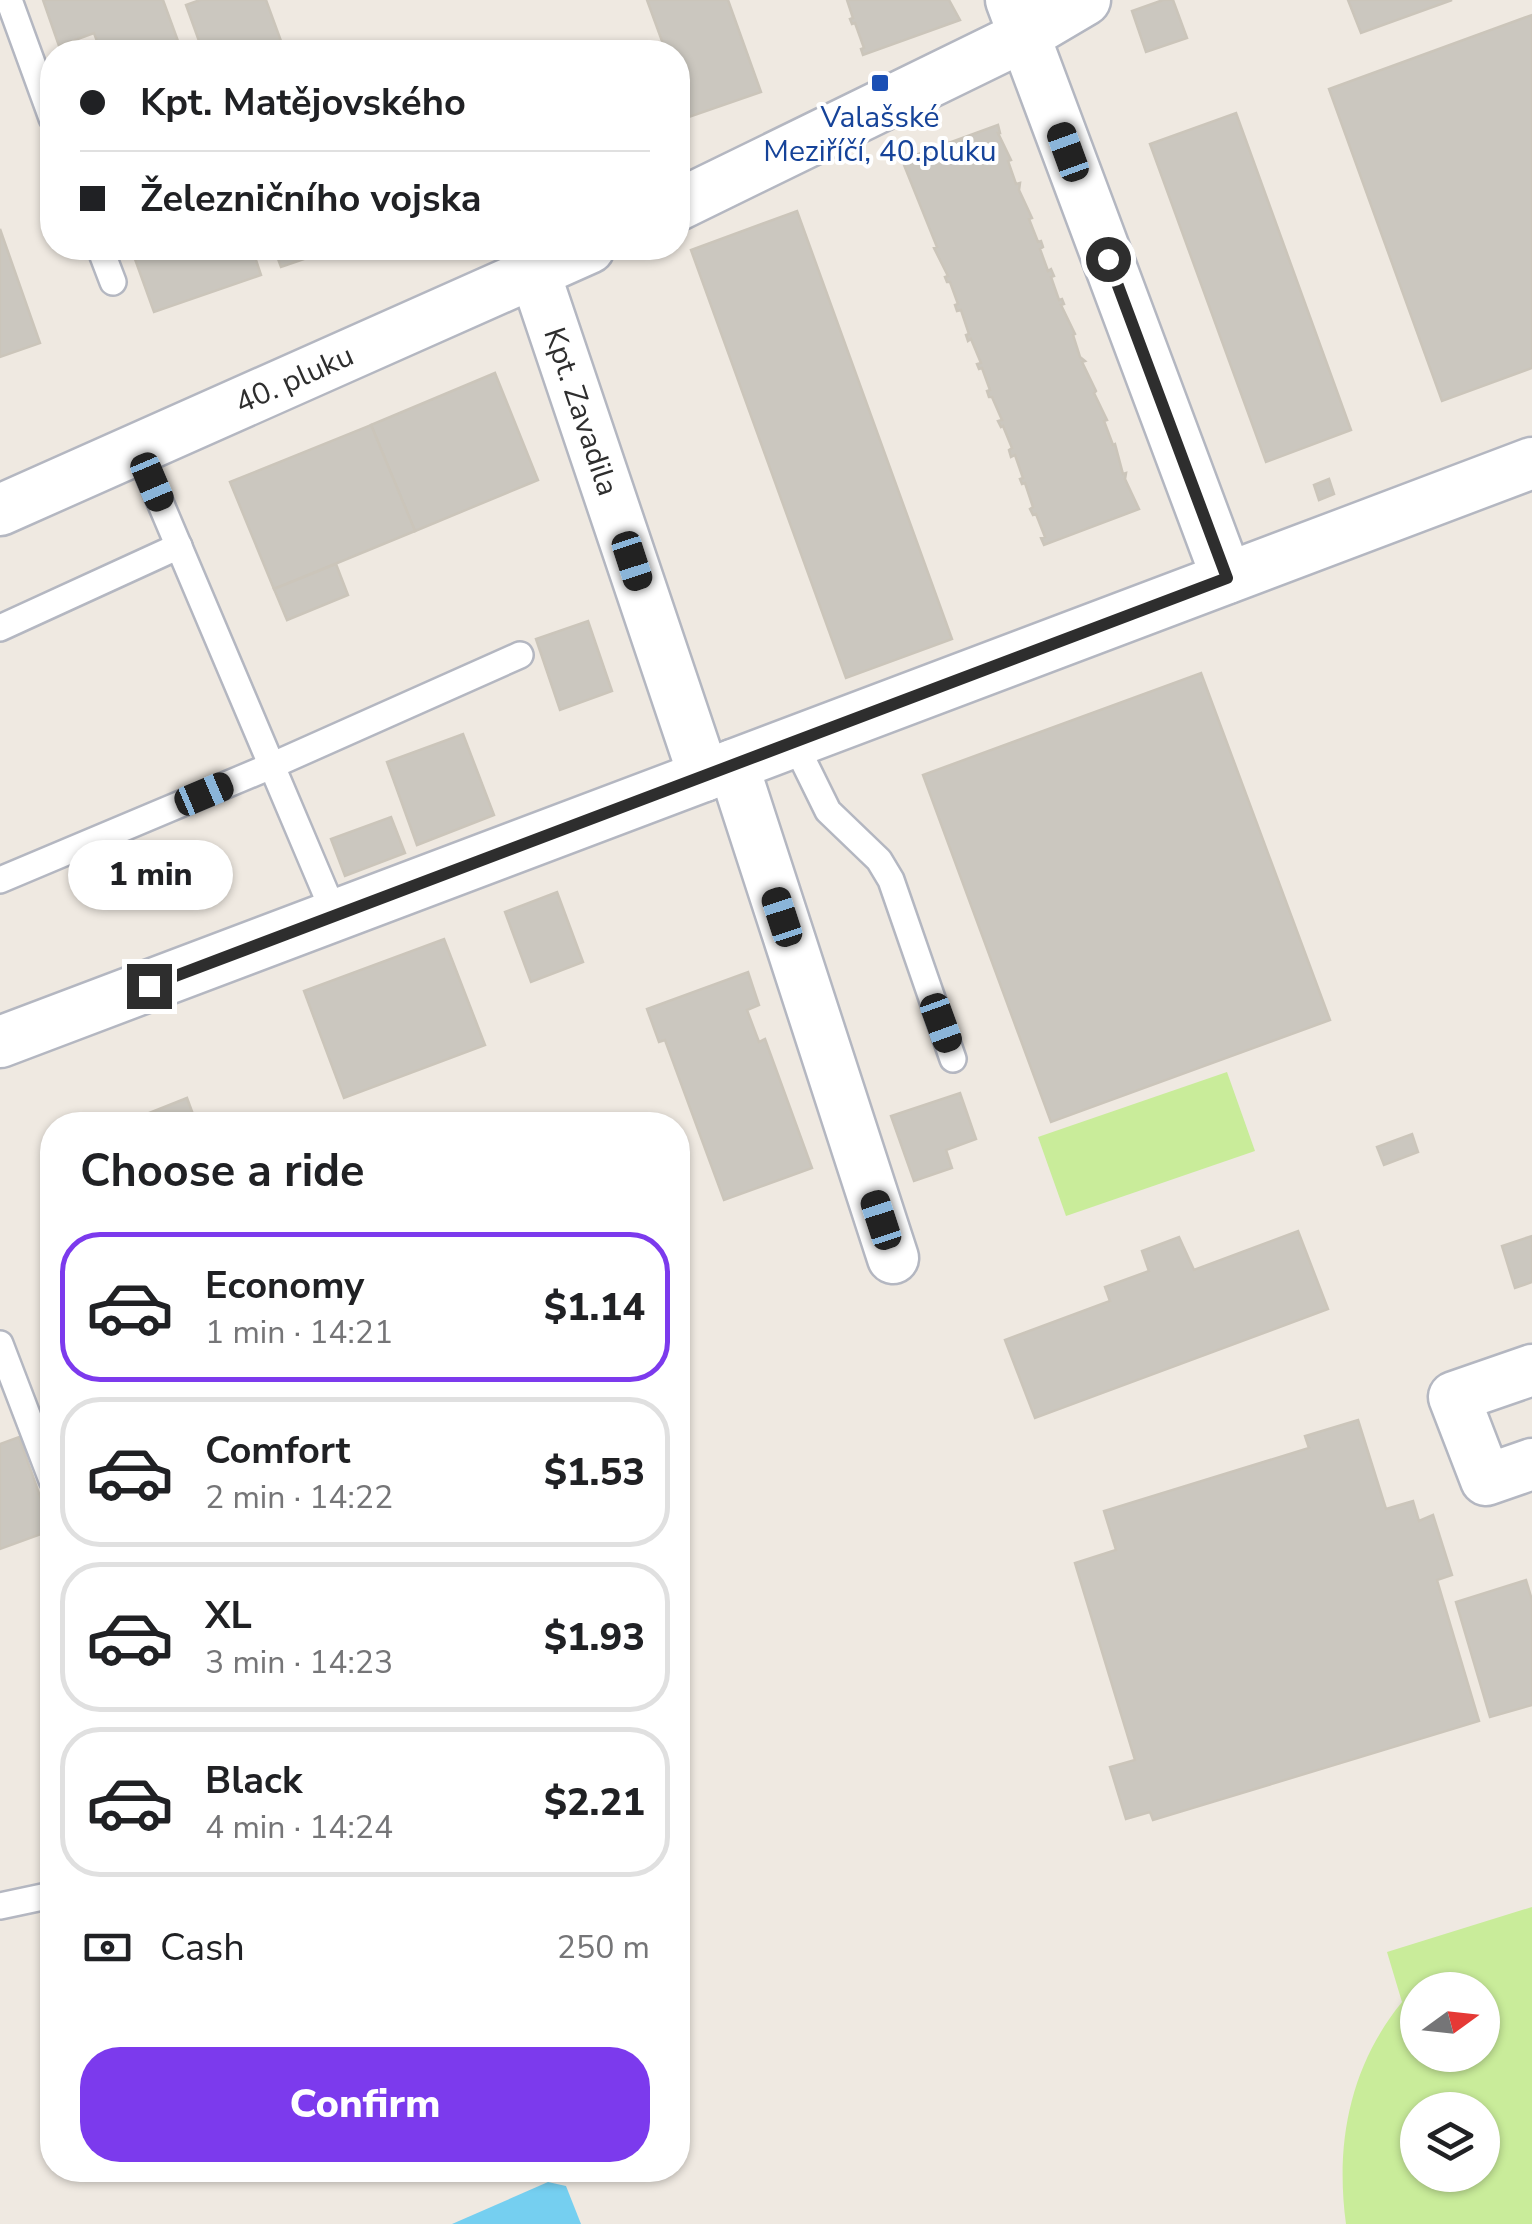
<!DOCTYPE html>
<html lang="en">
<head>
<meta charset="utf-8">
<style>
  body { margin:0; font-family:"Nunito Sans",sans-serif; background:#f6f6f6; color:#202124; height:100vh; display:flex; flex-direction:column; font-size:38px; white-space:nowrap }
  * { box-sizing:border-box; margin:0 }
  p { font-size:32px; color:#757577 }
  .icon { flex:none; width:55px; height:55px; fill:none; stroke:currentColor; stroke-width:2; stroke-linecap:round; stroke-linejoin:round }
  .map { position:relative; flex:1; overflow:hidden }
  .side { position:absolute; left:40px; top:1112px; width:650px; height:1070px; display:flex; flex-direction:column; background:#fff; border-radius:40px; box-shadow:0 2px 8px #0004 }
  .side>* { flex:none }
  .banner { position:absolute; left:40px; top:40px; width:650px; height:220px; border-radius:40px; box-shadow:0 2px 8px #0004; display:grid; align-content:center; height:220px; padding:0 40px; background:#fff }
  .needle { width:65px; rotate:75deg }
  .tools { position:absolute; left:1400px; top:1972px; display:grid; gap:20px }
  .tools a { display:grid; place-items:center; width:100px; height:100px; border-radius:50%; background:#fff; box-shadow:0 2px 8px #0004; font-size:50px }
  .end { position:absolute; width:45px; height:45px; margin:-22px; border:12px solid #2e2e2e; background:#fff; box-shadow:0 0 0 5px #fff }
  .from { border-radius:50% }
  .bubble { position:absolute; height:70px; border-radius:35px; background:#fff; box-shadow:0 2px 8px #0004; font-size:32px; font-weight:800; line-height:70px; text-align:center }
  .car { position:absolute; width:30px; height:60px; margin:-30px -15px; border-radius:12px; box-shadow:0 0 8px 2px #0007; background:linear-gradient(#222 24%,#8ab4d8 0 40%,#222 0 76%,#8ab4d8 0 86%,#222 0) }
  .banner b { display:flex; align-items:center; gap:35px; height:95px; font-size:38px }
  .banner b+b { border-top:2px solid #e0e0e0 }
  .banner i { width:25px; height:25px; background:#202124 }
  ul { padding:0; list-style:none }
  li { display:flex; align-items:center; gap:30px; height:150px; margin:0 20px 15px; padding:0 20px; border:5px solid #e0e0e0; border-radius:40px }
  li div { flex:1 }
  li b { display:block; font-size:38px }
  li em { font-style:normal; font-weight:800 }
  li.selected { border-color:#7c3aed }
  li>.icon { width:90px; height:90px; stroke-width:1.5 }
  h2 { padding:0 40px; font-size:45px; line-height:120px }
  .pay { display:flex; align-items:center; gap:25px; height:110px; padding:0 40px; font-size:38px }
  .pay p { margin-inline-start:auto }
  .primary-button { display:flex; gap:20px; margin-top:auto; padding:20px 40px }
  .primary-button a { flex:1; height:115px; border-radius:40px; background:#7c3aed; color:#fff; font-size:40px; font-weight:800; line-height:115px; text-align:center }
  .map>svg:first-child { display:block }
  .pitch { fill:#c9ec9a; fill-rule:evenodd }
  .water { fill:#75cff0 }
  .building { fill:#cbc7bf; stroke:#cbc5ba; stroke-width:2.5 }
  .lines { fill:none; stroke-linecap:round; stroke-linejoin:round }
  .lane-casing { stroke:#b4b7c1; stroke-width:30 }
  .street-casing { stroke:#b4b7c1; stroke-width:55 }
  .lane { stroke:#fff; stroke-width:25 }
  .street { stroke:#fff; stroke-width:50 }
  .route { stroke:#2e2e2e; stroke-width:12 }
  .transit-dot { fill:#1a4fb4; stroke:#fff; stroke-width:4 }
  .labels { text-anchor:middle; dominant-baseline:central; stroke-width:8; stroke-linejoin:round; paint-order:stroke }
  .transit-label { font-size:30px; fill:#164399; stroke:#fff }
  .street-label { font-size:30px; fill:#2e2e2e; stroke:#fff }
</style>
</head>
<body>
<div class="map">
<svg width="1532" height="2224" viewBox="0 0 1532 2224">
  <rect width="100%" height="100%" fill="#efe9e1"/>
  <!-- pitch -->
  <g class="pitch">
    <path d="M 1227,1072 L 1255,1151 L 1066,1216 L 1038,1137 Z"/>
    <path d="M 1532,1907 L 1532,2224 L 1346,2224 C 1335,2143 1350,2066 1402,2002 L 1387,1952 ZM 1418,1990 L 1482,1990 L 1482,2055 L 1418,2055 ZM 1418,2110 L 1482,2110 L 1482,2175 L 1418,2175 Z"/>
  </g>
  <!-- water -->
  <path class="water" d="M 548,2182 L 566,2186 L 581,2224 L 452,2224 Z"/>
  <!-- building -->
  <g class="building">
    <path d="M 43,0 L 163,0 L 182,52 L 101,52 L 94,33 L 59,46 Z"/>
    <path d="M 200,0 L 266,0 L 285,52 L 203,52 L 186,5 Z"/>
    <path d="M 647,0 L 728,0 L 761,92 L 689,117 L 678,85 L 678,52 L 666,52 Z"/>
    <path d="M 847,0 L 949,0 L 960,20 L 863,55 L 861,49 L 864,48 L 855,23 L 852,24 L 850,19 L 853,18 Z"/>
    <path d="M 1163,0 L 1173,0 L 1187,38 L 1146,52 L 1132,11 Z"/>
    <path d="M 1348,0 L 1452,0 L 1361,33 Z"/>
    <path d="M 1532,15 L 1532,368 L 1442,401 L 1329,89 Z"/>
    <path d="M 1236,113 L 1351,430 L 1266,462 L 1150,144 Z"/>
    <path d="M 998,125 L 1000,133 L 998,133 L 1011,160 L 1008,161 L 1016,184 L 1020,183 L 1019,190 L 1032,218 L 1029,219 L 1038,242 L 1041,241 L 1043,247 L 1040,249 L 1048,271 L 1051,269 L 1054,276 L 1051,277 L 1059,300 L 1062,299 L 1064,304 L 1061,305 L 1075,334 L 1073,335 L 1080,357 L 1085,361 L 1082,362 L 1096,391 L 1094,393 L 1107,420 L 1104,421 L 1113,445 L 1115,444 L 1123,474 L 1126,473 L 1125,479 L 1139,509 L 1044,545 L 1041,538 L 1045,537 L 1036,514 L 1033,515 L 1030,509 L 1033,507 L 1025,483 L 1022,484 L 1020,479 L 1023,478 L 1015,455 L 1011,457 L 1009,450 L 1012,448 L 1003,426 L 1001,427 L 998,421 L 1002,420 L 992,397 L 989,397 L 987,391 L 990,390 L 982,368 L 979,369 L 977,364 L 981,363 L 971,339 L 968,341 L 966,335 L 969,334 L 961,310 L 957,311 L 955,305 L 958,304 L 950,282 L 947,282 L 945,277 L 948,276 L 934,248 L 937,247 L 902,160 Z"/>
    <path d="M 797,211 L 952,639 L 846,678 L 691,250 Z"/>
    <path d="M 0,229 L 40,343 L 0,357 Z"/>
    <path d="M 131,248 L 252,248 L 261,275 L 154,312 Z"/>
    <path d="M 274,248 L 336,248 L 281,267 Z"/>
    <path d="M 495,373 L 538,480 L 415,531 L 371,425 Z"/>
    <path d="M 371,425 L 415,531 L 274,589 L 230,482 Z"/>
    <path d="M 1329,479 L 1334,494 L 1319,500 L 1314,485 Z"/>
    <path d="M 336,564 L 348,595 L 287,620 L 274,589 Z"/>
    <path d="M 588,621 L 612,691 L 560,710 L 536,639 Z"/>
    <path d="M 1201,673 L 1330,1020 L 1051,1122 L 923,775 Z"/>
    <path d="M 463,734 L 494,815 L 417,845 L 387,762 Z"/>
    <path d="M 391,817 L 405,853 L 345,876 L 331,839 Z"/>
    <path d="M 557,892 L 583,962 L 531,982 L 505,912 Z"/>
    <path d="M 444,939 L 485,1045 L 344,1098 L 304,991 Z"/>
    <path d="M 748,972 L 759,1005 L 747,1010 L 759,1042 L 765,1039 L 812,1168 L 724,1200 L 665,1040 L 659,1042 L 647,1009 Z"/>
    <path d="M 960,1093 L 976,1139 L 946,1150 L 952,1168 L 914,1181 L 891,1116 Z"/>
    <path d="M 187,1098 L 197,1125 L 131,1125 L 134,1119 Z"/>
    <path d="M 1412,1134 L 1418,1152 L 1384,1165 L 1377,1147 Z"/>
    <path d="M 1298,1231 L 1328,1309 L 1035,1418 L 1005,1340 L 1110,1301 L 1105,1287 L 1149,1271 L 1142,1251 L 1179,1237 L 1194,1270 Z"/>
    <path d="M 1532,1236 L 1532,1282 L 1515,1288 L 1502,1246 Z"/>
    <path d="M 1358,1420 L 1386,1509 L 1413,1501 L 1419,1521 L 1433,1515 L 1452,1575 L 1437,1580 L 1479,1721 L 1153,1820 L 1150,1812 L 1126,1819 L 1110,1767 L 1135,1760 L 1075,1563 L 1116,1550 L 1104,1511 L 1309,1448 L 1305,1436 Z"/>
    <path d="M 19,1437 L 52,1530 L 0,1549 L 0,1444 Z"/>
    <path d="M 1526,1580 L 1532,1600 L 1532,1705 L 1490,1717 L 1456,1602 Z"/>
  </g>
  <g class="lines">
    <defs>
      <g id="lane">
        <path d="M 9,0 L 52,118"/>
        <path d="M 100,248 L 113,282"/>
        <path d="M 138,450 L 335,915"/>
        <path d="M 0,628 L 179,546"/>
        <path d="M 794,742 L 828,811 L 879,860 L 891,880 L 953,1059"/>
        <path d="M 0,880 L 271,766 L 520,655"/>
        <path d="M 0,1344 L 52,1480"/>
        <path d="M 0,1906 L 52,1895"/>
      </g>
      <g id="street">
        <path d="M 1011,0 L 1227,578"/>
        <path d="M 678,205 L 1024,36 L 1085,0"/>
        <path id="s1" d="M 535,274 L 704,776"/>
        <path id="s2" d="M 0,510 L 589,248"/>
        <path d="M 733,765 L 893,1258"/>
        <path d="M 0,1042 L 1532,463"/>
        <path d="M 1532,1370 L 1454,1397 L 1486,1480 L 1532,1464"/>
      </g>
    </defs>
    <!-- lane casing -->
    <use href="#lane" class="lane-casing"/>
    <!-- street casing -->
    <use href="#street" class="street-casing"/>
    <!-- lane -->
    <use href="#lane" class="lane"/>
    <!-- street -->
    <use href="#street" class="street"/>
  </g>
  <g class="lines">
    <!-- route -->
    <path class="route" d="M 149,986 L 1227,578 L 1108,259"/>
  </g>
  <!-- markers -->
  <rect class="transit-dot" x="870" y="73" width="20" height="20" rx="5"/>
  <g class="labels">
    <!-- transit labels -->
    <g class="transit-label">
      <text x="880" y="117">Valašské<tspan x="880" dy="34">Meziříčí, 40.pluku</tspan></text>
    </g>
    <!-- street labels -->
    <g class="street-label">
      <text stroke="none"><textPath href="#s2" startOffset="322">40. pluku</textPath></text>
      <text stroke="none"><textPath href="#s1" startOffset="145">Kpt. Zavadila</textPath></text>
    </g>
  </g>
</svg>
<div class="tools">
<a><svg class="needle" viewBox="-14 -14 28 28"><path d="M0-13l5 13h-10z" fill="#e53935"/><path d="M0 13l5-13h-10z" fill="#757577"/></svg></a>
<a><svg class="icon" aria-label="layers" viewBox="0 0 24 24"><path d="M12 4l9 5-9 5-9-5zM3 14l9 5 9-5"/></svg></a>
</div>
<i class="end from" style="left:1108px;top:259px"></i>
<i class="end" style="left:149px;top:986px"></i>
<div class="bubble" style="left:68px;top:840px;width:165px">1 min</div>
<i class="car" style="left:1068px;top:152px;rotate:340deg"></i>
<i class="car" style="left:152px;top:482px;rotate:157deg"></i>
<i class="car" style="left:632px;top:561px;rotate:162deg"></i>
<i class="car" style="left:204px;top:794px;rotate:67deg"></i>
<i class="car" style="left:782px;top:917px;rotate:342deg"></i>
<i class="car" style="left:941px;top:1023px;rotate:160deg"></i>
<i class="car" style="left:881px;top:1220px;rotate:342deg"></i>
<div class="banner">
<b><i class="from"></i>Kpt. Matějovského</b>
<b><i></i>Železničního vojska</b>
</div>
<section class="side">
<h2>Choose a ride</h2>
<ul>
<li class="selected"><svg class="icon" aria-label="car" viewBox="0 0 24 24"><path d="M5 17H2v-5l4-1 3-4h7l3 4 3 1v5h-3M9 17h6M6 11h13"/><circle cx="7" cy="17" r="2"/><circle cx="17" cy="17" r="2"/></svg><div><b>Economy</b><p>1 min · 14:21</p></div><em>$1.14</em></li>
<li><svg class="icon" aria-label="car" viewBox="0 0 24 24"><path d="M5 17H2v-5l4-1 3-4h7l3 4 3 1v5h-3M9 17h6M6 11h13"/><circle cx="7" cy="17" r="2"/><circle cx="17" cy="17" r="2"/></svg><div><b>Comfort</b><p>2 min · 14:22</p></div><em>$1.53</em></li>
<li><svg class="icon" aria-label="car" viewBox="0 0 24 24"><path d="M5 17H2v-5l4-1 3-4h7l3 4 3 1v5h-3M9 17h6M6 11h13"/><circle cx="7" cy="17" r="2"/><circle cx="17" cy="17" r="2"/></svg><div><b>XL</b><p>3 min · 14:23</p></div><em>$1.93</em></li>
<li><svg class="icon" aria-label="car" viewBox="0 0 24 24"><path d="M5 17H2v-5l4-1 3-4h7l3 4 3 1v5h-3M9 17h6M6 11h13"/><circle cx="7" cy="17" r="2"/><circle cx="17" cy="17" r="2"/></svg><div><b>Black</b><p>4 min · 14:24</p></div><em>$2.21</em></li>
</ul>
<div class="pay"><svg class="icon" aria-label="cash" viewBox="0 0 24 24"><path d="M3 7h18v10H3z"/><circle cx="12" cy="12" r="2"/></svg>Cash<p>250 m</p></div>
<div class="primary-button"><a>Confirm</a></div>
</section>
</div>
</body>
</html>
